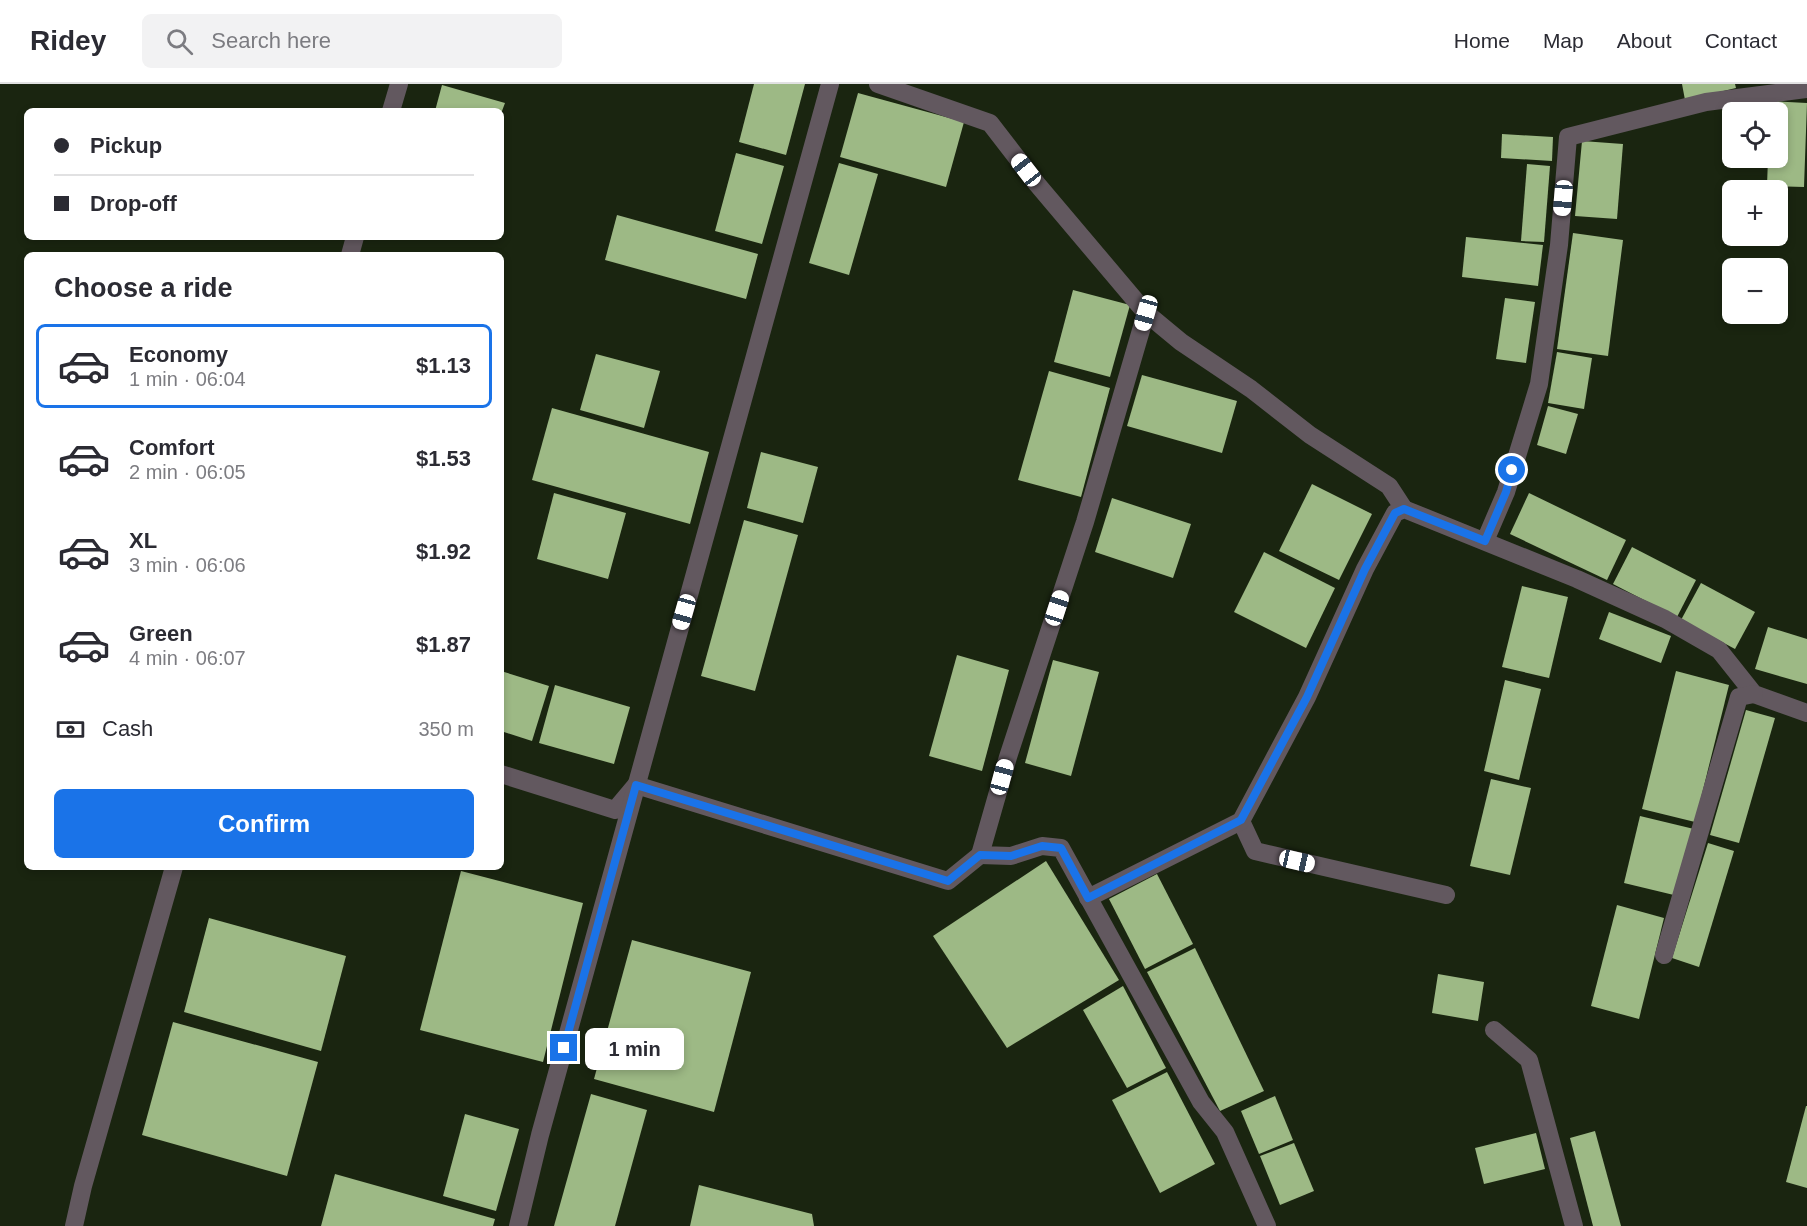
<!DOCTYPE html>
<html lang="en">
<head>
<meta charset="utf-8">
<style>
  body { margin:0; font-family:Helvetica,sans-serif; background:#f2f2f3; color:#2b2b33; height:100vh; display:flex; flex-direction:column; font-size:22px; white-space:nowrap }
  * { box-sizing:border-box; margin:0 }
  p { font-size:20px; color:#7c7c81 }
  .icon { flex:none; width:33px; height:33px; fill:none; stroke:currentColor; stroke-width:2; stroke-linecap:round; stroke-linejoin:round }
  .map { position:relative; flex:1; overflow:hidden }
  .details { position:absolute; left:24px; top:168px; width:480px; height:618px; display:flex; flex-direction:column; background:#fff; border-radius:9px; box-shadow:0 3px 9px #0003 }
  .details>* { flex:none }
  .banner { position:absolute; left:24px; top:24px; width:480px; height:132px; border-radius:9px; box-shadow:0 3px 9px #0003; display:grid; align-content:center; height:132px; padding:0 30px; background:#fff }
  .fabs { position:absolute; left:1722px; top:18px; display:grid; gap:12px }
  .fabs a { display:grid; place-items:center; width:66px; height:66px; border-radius:9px; background:#fff; box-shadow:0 3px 9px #0003; font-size:30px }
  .end { position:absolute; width:27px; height:27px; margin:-14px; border:8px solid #1a73e8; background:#fff; box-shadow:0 0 0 3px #fff }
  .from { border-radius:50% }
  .bubble { position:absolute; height:42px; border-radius:9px; background:#fff; box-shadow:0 3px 9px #0003; font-size:20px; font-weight:700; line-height:42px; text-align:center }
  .car { position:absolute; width:18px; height:36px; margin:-18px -9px; border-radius:8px; box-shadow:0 0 4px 2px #0007; background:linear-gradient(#fff 24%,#345 0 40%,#fff 0 76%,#345 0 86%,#fff 0) }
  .banner b { display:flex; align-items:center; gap:21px; height:57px; font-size:22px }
  .banner b+b { border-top:2px solid #e1e1e2 }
  .banner i { width:15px; height:15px; background:#2b2b33 }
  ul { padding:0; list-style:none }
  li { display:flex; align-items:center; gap:18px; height:84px; margin:0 12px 9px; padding:0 18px; border:3px solid transparent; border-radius:9px }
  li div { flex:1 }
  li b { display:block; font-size:22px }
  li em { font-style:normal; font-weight:700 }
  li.active { border-color:#1a73e8 }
  li>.icon { width:54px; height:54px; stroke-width:1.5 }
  h2 { padding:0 30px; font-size:27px; line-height:72px }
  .pay { display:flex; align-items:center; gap:15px; height:66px; padding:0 30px; font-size:22px }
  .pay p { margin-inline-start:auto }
  .primary-button { display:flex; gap:12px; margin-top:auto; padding:12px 30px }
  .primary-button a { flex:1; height:69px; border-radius:9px; background:#1a73e8; color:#fff; font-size:24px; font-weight:700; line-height:69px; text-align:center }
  header { display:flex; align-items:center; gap:36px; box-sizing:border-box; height:84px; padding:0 30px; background:#fff; border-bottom:2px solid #e1e1e2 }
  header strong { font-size:28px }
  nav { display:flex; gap:33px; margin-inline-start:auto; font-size:21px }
  .search { width:420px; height:54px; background:#f2f2f3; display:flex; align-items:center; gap:15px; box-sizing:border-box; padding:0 21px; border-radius:9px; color:#7c7c81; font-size:22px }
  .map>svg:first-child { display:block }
  .building { fill:#9db985 }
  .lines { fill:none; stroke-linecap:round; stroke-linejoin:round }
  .street { stroke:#62585f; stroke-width:18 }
  .route { stroke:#1a73e8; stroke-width:8 }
</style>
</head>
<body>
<header>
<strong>Ridey</strong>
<div class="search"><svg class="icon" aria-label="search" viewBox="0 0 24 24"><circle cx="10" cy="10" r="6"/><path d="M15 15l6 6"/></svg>Search here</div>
<nav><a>Home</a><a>Map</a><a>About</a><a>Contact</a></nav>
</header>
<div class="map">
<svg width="1807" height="1142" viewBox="0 0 1807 1142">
  <rect width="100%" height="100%" fill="#1a2510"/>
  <!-- building -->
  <g class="building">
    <path d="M 754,0 L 805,0 L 786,71 L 739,58 Z"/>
    <path d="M 1682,0 L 1735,0 L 1736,4 L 1685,16 Z"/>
    <path d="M 442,1 L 505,19 L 502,27 L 435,27 Z"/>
    <path d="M 858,9 L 964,38 L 946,103 L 840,73 Z"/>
    <path d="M 1770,17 L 1807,19 L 1804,103 L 1767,102 L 1768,74 L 1778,74 L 1778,28 L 1770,28 Z"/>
    <path d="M 1502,50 L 1553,53 L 1552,77 L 1501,74 Z"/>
    <path d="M 1582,57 L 1623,60 L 1617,135 L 1575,132 Z"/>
    <path d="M 736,69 L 784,82 L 762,160 L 715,147 Z"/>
    <path d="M 839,79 L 878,90 L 849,191 L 809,179 Z"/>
    <path d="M 1527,80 L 1550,82 L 1544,158 L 1521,157 Z"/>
    <path d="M 617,131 L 758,170 L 746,215 L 605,176 Z"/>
    <path d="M 1573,149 L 1623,156 L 1608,272 L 1557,265 Z"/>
    <path d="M 1466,153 L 1543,161 L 1538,202 L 1462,193 Z"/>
    <path d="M 1073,206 L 1130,221 L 1110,293 L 1054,278 Z"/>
    <path d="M 1505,214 L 1535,218 L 1526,279 L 1496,275 Z"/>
    <path d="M 1557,268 L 1592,274 L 1584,325 L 1548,319 Z"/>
    <path d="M 596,270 L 660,287 L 644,344 L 580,326 Z"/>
    <path d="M 1049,287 L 1110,304 L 1081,413 L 1018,396 Z"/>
    <path d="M 1142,291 L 1237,317 L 1222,369 L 1127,342 Z"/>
    <path d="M 1548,322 L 1578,330 L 1566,370 L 1537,361 Z"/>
    <path d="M 552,324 L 709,368 L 690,440 L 532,396 Z"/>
    <path d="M 761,368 L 818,383 L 803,439 L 747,424 Z"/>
    <path d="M 1312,400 L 1372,430 L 1339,496 L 1279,467 Z"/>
    <path d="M 554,409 L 626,429 L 608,495 L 537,475 Z"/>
    <path d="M 1529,409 L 1626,456 L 1607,496 L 1510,450 Z"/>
    <path d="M 1112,414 L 1191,440 L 1173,494 L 1095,468 Z"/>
    <path d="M 744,436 L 798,451 L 755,607 L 701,592 Z"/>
    <path d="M 1632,463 L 1696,496 L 1677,533 L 1613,500 Z"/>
    <path d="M 1264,468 L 1335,504 L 1306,564 L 1234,528 Z"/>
    <path d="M 1701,499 L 1755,528 L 1735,565 L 1681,536 Z"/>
    <path d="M 1522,502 L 1568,513 L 1549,594 L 1502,583 Z"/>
    <path d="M 1609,528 L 1671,552 L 1661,579 L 1599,555 Z"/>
    <path d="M 1768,543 L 1807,555 L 1807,600 L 1755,585 Z"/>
    <path d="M 957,571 L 1009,586 L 982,687 L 929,672 Z"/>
    <path d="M 1053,576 L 1099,588 L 1071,692 L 1025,679 Z"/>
    <path d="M 501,587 L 549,602 L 532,657 L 501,647 Z"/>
    <path d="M 1676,587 L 1729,601 L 1695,738 L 1642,725 Z"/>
    <path d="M 1505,596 L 1541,605 L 1519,696 L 1484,687 Z"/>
    <path d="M 555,601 L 630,623 L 614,680 L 539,659 Z"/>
    <path d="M 1746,626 L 1775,634 L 1739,759 L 1710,751 Z"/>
    <path d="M 1491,695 L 1531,704 L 1510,791 L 1470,782 Z"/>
    <path d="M 1640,732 L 1694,745 L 1678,812 L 1624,799 Z"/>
    <path d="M 1708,759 L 1734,767 L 1699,883 L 1672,874 Z"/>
    <path d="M 1046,777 L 1119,896 L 1007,964 L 933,852 Z"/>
    <path d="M 461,787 L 583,819 L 543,978 L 420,946 Z"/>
    <path d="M 1157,790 L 1193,860 L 1145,885 L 1109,815 Z"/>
    <path d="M 1617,821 L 1664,834 L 1639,935 L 1591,922 Z"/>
    <path d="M 209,834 L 346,872 L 321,967 L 184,928 Z"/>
    <path d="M 632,856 L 751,888 L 714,1028 L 594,995 Z"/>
    <path d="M 1195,864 L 1264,1007 L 1220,1027 L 1147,888 Z"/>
    <path d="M 1438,890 L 1484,898 L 1478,937 L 1432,929 Z"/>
    <path d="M 1123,902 L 1166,984 L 1127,1004 L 1083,926 Z"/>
    <path d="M 173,938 L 318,978 L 287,1092 L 142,1051 Z"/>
    <path d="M 1167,988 L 1215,1080 L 1160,1109 L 1112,1016 Z"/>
    <path d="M 591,1010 L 647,1026 L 615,1142 L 554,1142 Z"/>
    <path d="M 1275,1012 L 1293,1056 L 1259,1070 L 1241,1027 Z"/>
    <path d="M 1806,1022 L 1807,1022 L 1807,1104 L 1786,1098 Z"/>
    <path d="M 465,1030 L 519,1045 L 496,1127 L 443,1112 Z"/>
    <path d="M 1595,1047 L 1621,1142 L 1593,1142 L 1570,1054 Z"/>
    <path d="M 1536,1049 L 1545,1085 L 1484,1100 L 1475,1064 Z"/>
    <path d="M 1294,1059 L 1314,1107 L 1280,1121 L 1260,1072 Z"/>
    <path d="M 335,1090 L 495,1135 L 493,1142 L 321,1142 Z"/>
    <path d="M 699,1101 L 812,1130 L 814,1142 L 690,1142 Z"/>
  </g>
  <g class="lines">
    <!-- street -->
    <g class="street">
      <path d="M 878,0 L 990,39 L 1037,100 L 1146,229"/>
      <path d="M 391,27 L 399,0"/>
      <path d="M 350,171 L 355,153"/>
      <path d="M 1485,457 L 1506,408 L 1539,300 L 1559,161 L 1568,53 L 1706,18 L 1807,5"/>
      <path d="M 501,690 L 615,726 L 636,701 L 948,797 L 980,771"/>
      <path d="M 1241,737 L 1255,767 L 1446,811"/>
      <path d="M 1088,814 L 1241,737 L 1307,613 L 1365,485 L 1395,429 L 1404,425 L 1577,495 L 1665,535 L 1719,566 L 1754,610 L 1807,629"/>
      <path d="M 1664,871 L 1739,613 L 1754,610"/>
      <path d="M 1494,946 L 1529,976 L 1574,1142"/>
      <path d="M 74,1142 L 83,1102 L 174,783"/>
      <path d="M 518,1142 L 540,1051 L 830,0"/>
      <path d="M 1267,1142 L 1225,1048 L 1201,1018 L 1061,764 L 1042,762 L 1011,772 L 980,771 L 1008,673 L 1085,438 L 1146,229 L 1181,258 L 1251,305 L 1310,351 L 1389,402 L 1404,425"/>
    </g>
  </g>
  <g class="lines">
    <!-- route -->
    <path class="route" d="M 564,964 L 636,701 L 948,797 L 980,771 L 1011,772 L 1042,762 L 1061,764 L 1088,814 L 1241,736 L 1307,613 L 1365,485 L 1395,429 L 1404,425 L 1485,457 L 1506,408 L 1512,386"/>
  </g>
</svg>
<div class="fabs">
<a><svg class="icon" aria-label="locate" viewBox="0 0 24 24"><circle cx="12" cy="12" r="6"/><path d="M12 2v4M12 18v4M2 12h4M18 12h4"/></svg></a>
<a>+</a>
<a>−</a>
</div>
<i class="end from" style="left:1512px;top:386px"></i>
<i class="end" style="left:564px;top:964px"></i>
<div class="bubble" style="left:585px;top:944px;width:99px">1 min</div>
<i class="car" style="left:1026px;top:86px;rotate:322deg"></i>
<i class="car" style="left:1563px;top:114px;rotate:185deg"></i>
<i class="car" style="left:1146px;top:229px;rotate:196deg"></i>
<i class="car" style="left:1057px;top:524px;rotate:18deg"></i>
<i class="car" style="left:684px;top:528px;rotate:196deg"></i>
<i class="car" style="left:1002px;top:693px;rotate:15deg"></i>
<i class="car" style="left:1297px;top:777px;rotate:103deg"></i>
<div class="banner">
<b><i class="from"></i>Pickup</b>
<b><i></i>Drop-off</b>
</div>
<section class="details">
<h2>Choose a ride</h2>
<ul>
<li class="active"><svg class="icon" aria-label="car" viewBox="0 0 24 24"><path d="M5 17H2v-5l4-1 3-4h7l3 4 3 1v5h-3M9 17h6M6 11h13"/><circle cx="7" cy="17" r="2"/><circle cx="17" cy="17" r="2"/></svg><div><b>Economy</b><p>1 min · 06:04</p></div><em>$1.13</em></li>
<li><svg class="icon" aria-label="car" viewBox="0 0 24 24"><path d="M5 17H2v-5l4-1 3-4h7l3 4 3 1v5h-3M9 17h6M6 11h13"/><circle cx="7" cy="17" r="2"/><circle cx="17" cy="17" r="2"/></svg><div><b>Comfort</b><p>2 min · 06:05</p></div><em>$1.53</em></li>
<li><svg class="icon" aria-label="car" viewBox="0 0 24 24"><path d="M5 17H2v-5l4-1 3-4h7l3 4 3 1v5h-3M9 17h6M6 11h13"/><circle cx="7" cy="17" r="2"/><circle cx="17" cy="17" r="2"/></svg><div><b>XL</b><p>3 min · 06:06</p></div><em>$1.92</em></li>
<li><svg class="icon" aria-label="car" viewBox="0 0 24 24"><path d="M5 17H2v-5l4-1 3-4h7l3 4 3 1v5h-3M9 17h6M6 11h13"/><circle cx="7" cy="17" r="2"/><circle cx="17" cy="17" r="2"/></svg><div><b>Green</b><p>4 min · 06:07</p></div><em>$1.87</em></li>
</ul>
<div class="pay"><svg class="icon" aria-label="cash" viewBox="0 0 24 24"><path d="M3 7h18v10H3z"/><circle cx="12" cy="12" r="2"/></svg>Cash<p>350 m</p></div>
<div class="primary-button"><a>Confirm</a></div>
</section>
</div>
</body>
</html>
